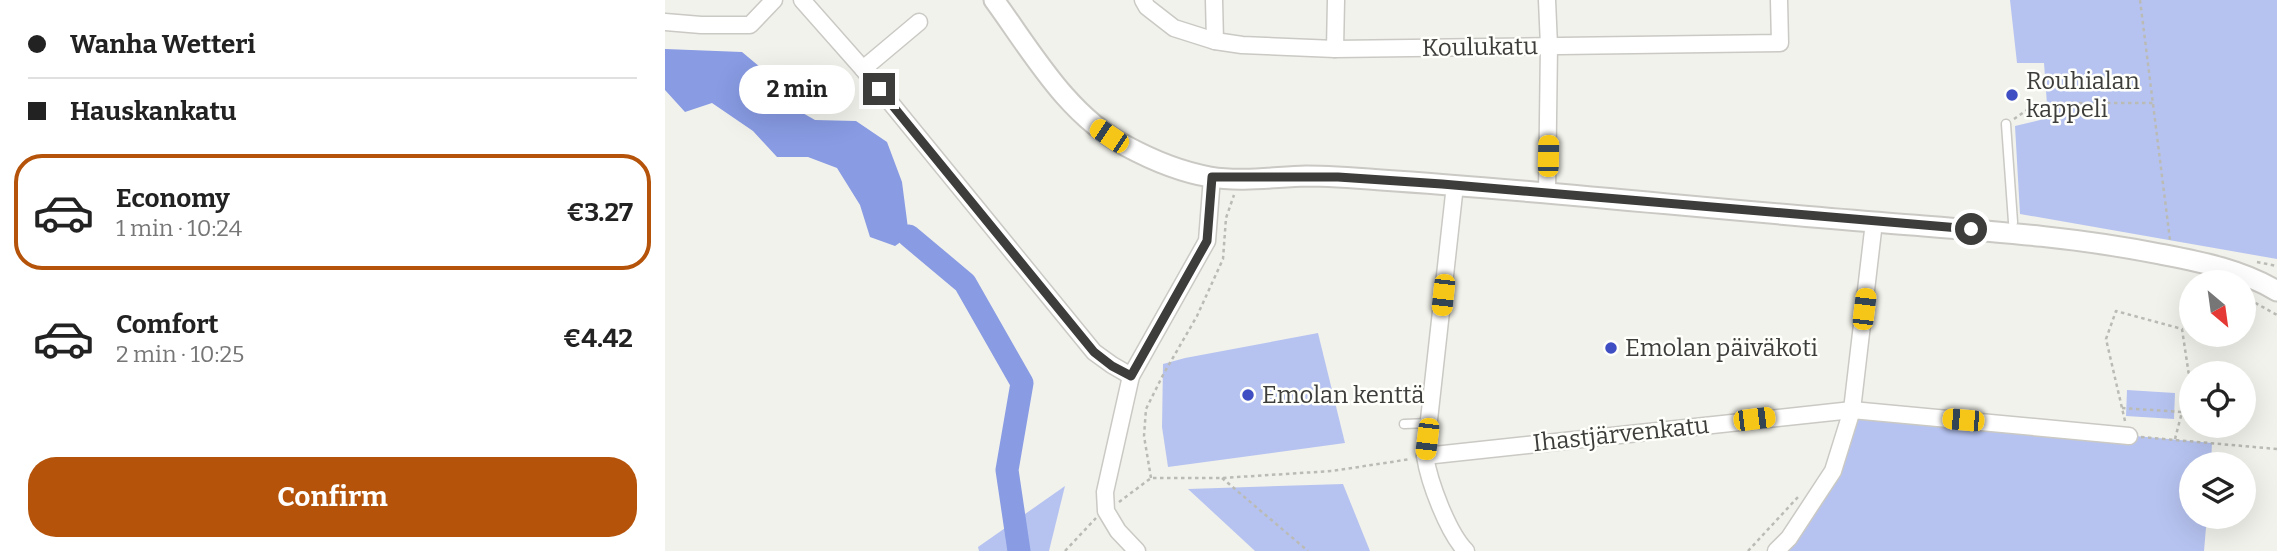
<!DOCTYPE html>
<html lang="en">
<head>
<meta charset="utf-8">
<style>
  body { margin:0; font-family:Bitter,serif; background:#f2f2f2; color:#222; height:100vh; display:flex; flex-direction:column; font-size:26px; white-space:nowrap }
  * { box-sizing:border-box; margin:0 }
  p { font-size:23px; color:#767676 }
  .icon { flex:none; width:38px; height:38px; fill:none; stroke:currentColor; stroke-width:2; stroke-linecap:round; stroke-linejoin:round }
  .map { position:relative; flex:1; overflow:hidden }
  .drawer { display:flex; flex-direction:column; background:#fff; width:665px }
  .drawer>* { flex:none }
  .banner { display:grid; align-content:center; height:154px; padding:0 28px; background:#fff }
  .needle { width:46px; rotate:151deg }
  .buttons { position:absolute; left:1514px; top:270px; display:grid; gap:14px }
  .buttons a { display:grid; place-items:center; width:77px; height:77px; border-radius:50%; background:#fff; box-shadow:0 7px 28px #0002; font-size:35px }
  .end { position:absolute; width:32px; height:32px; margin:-16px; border:9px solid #3d3d3b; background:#fff; box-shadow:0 0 0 4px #fff }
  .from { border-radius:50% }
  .bubble { position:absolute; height:49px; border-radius:24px; background:#fff; box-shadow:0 7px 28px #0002; font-size:23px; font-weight:700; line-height:49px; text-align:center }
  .car { position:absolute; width:21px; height:42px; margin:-21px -10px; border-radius:9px; box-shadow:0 0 5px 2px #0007; background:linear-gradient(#f5c518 24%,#345 0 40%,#f5c518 0 76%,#345 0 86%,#f5c518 0) }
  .banner b { display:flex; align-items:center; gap:24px; height:66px; font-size:26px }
  .banner b+b { border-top:2px solid #e0e0e0 }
  .banner i { width:18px; height:18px; background:#222 }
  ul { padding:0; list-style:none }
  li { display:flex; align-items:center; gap:21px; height:116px; margin:0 14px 10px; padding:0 14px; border:4px solid transparent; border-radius:28px }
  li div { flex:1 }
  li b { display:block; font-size:26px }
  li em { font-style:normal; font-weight:700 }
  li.selected { border-color:#b45309 }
  li>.icon { width:63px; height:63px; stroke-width:1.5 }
  .action { display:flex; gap:14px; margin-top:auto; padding:14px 28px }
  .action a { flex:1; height:80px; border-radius:28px; background:#b45309; color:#fff; font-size:28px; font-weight:700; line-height:80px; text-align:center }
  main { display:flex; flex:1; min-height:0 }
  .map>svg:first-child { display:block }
  .green { fill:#b6c3f0 }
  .water { fill:#889be3 }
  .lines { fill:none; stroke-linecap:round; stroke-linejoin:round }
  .river { stroke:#889be3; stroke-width:23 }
  .service-casing { stroke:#cac9c4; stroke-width:11 }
  .minor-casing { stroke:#cac9c4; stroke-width:19 }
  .tertiary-casing { stroke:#cac9c4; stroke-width:23 }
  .path { stroke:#bbbbb6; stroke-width:2.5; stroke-dasharray:3.5 3.5; stroke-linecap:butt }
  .service { stroke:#fff; stroke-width:8 }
  .minor { stroke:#fff; stroke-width:16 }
  .tertiary { stroke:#fff; stroke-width:19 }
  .route { stroke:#3d3d3b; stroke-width:9 }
  .poi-dot { fill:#3f4ec2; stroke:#fffffc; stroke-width:2.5 }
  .labels { text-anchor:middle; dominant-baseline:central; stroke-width:5; stroke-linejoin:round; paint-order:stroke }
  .street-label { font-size:24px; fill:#3d3d3b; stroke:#fffffc }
  .poi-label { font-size:24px; fill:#3d3d3b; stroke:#fffffc; text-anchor:start }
</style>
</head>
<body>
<main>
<section class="drawer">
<div class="banner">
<b><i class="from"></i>Wanha Wetteri</b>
<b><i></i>Hauskankatu</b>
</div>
<ul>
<li class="selected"><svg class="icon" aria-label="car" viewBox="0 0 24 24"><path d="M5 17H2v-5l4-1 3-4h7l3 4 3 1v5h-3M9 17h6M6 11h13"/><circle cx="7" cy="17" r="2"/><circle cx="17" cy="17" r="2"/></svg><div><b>Economy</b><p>1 min · 10:24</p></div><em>€3.27</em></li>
<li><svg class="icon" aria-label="car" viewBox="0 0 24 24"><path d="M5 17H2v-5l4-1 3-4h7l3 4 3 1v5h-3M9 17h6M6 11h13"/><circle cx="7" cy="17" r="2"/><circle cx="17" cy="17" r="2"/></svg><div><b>Comfort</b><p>2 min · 10:25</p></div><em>€4.42</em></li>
</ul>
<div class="action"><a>Confirm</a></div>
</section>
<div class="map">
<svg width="1612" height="551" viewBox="0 0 1612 551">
  <rect width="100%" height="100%" fill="#f2f2ec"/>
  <!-- green -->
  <g class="green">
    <path d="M 1345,0 L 1612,0 L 1612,259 L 1355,214 L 1350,126 L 1383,118 L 1379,63 L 1352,63 Z"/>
    <path d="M 653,333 L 680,443 L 503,467 L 497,427 L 498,364 L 520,358 Z"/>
    <path d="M 1462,390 L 1510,393 L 1509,419 L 1461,416 Z"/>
    <path d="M 1187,410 L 1547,443 L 1546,464 L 1526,464 L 1526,516 L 1542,516 L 1539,551 L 1111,551 L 1168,471 Z"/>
    <path d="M 678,484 L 705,551 L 590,551 L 523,489 Z"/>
    <path d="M 400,486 L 384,551 L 314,551 L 313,547 Z"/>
  </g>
  <!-- water -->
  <path class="water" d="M 0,49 L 77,52 L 95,67 L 122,104 L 150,120 L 191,121 L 222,142 L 237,182 L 244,236 L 230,246 L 205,237 L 195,205 L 172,168 L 143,157 L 112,157 L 88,131 L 47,103 L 20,112 L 0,90 Z"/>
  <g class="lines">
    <!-- river -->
    <path class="river" d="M 244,236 L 300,283 L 357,383 L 342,470 L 354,551"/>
    <defs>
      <g id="service">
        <path d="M 1341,124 L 1348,222"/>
        <path d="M 739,424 L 764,423"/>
      </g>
      <g id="minor">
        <path d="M 137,0 L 198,69 L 429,352 L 447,365 L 466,376"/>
        <path d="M 478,0 L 482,7 L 509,28 L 550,41 L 577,45 L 670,49 L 1115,43 L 1114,0"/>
        <path d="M 549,0 L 550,41"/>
        <path d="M 882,0 L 884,46 L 882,192"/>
        <path d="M 0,22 L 36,25 L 85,25 L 109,0"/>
        <path d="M 670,49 L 671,0"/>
        <path d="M 198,69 L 254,22"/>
        <path d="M 790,185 L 760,456 C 764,482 783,533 801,551"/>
        <path d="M 760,456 L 1187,410 L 1464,436"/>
        <path d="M 472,551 L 453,531 L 441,511 L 440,492 L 466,376 L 542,241 L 547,177"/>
        <path d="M 1111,551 L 1124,538 L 1168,471 L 1187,410 L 1209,222"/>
      </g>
      <path id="tertiary" d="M 329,0 C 367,52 402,115 461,146 C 487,160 516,172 545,177 C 576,182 609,177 641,176 C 666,176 691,178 716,180 C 881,191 1044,209 1209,222 C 1305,230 1400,235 1495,254 C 1536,262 1575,269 1612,291"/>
    </defs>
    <!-- service casing -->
    <use href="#service" class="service-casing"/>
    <!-- minor casing -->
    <use href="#minor" class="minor-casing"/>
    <!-- tertiary casing -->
    <use href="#tertiary" class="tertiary-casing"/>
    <!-- path -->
    <g class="path">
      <path d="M 1475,0 L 1505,240"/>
      <path d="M 1349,119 L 1372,103 L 1488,103"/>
      <path d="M 1592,262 L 1612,266"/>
      <path d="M 1578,296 L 1612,315"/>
      <path d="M 1457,408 L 1517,412"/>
      <path d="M 1460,421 L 1441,339 L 1451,311 L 1517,329 L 1526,389"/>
      <path d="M 1476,437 L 1612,449"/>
      <path d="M 1510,439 L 1517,412 L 1526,393"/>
      <path d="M 486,478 L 479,436 L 481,409 L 498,375 L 532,316 L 558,259 L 561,218 L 569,195"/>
      <path d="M 557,478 L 643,551"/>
      <path d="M 454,502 L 486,478 L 557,478 L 667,471 L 746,459"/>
      <path d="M 400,551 L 431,518"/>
      <path d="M 1083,551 L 1133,497"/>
    </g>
    <!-- service -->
    <use href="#service" class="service"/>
    <!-- minor -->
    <use href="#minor" class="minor"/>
    <!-- tertiary -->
    <use href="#tertiary" class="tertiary"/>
  </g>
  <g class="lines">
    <!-- route -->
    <path class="route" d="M 214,89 L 429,352 L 447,366 L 466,376 L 542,241 L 547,177 L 673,177 L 777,184 L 1306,229"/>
  </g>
  <!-- markers -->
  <g class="poi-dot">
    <circle cx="1347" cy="95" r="7"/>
    <circle cx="946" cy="348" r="7"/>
    <circle cx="583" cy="395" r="7"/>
  </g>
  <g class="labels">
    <!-- street labels -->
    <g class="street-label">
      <text transform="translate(815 47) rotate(-1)">Koulukatu</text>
      <text transform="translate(956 434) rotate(-6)">Ihastjärvenkatu</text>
    </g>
    <!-- poi labels -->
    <g class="poi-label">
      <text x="1361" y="81">Rouhialan<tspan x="1361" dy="28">kappeli</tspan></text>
      <text x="960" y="348">Emolan päiväkoti</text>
      <text x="597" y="395">Emolan kenttä</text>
    </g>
  </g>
</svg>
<div class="buttons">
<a><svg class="needle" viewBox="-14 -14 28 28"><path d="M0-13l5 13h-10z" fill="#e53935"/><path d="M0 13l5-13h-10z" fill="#767676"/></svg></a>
<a><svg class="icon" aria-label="locate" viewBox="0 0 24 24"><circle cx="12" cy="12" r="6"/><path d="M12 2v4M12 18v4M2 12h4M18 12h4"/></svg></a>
<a><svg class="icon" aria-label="layers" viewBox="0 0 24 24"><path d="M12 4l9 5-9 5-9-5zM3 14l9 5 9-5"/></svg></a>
</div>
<i class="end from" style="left:1306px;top:229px"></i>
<i class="end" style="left:214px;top:89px"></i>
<div class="bubble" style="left:74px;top:65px;width:116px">2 min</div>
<i class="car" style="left:444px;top:136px;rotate:304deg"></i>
<i class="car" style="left:883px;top:156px;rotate:1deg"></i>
<i class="car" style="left:778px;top:295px;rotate:186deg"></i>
<i class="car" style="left:1199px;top:309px;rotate:7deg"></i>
<i class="car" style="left:1089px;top:419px;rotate:83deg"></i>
<i class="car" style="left:1298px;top:420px;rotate:275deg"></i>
<i class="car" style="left:762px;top:439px;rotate:187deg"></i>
</div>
</main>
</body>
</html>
